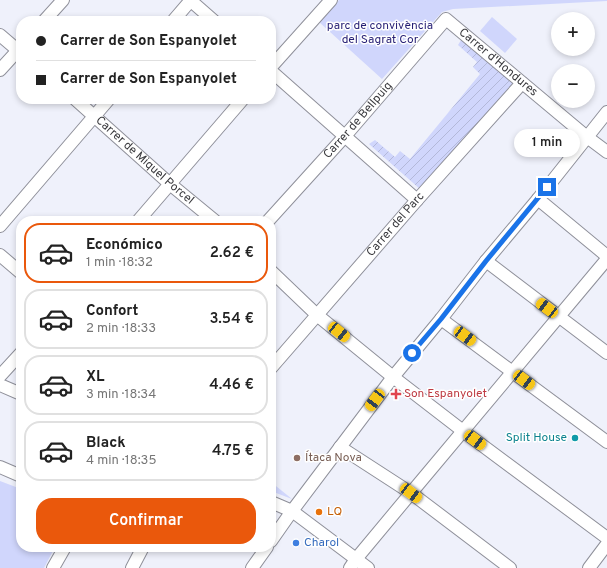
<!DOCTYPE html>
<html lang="es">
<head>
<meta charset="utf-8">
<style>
  body { margin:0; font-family:Overpass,sans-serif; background:#f2f2f2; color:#222; height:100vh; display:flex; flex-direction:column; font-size:15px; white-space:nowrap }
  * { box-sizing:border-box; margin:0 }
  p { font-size:13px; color:#767676 }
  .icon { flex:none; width:22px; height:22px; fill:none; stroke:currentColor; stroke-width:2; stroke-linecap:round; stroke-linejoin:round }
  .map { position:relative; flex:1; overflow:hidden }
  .sheet { position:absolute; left:16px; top:216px; width:260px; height:336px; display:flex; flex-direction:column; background:#fff; border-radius:16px; box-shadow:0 2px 6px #0003 }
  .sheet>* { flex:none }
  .guide { position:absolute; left:16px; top:16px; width:260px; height:88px; border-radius:16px; box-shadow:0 2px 6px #0003; display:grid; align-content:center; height:88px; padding:0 20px; background:#fff }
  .tools { position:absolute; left:551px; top:12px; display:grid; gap:8px }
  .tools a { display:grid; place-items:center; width:44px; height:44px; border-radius:50%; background:#fff; box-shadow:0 2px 6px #0003; font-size:20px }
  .end { position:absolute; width:18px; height:18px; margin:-9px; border:5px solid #1a73e8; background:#fff; box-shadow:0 0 0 2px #fff }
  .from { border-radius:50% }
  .bubble { position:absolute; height:28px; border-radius:14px; background:#fff; box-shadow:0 2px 6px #0003; font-size:13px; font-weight:600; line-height:28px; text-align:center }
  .car { position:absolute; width:12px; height:24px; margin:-12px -6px; border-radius:5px; box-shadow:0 0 3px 1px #0007; background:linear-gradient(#f5c518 24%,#345 0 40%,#f5c518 0 76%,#345 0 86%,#f5c518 0) }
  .guide b { display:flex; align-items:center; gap:14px; height:38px; font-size:15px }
  .guide b+b { border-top:1px solid #e0e0e0 }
  .guide i { width:10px; height:10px; background:#222 }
  ul { padding:7px 0 0; list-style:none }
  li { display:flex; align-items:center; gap:12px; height:60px; margin:0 8px 6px; padding:0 12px; border:2px solid #e0e0e0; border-radius:16px }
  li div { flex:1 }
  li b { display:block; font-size:15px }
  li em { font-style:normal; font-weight:600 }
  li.selected { border-color:#ea580c }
  li>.icon { width:36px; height:36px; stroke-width:1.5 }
  .cta { display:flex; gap:8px; margin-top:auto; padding:8px 20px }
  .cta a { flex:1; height:46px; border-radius:16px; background:#ea580c; color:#fff; font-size:16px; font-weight:600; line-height:46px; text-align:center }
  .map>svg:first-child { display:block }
  .green { fill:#d0d6fc }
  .garden { fill:url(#garden-furrows) }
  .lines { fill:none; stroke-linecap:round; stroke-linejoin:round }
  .minor-casing { stroke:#8f909a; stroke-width:14 }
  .minor { stroke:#fff; stroke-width:12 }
  .route { stroke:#1a73e8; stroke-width:5 }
  .health-dot { fill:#e0444e; stroke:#fff; stroke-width:1.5 }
  .culture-dot { fill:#0f9aa8; stroke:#fff; stroke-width:1.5 }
  .education-dot { fill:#8d6e63; stroke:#fff; stroke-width:1.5 }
  .food-dot { fill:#e8710a; stroke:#fff; stroke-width:1.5 }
  .shop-dot { fill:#3f7fe0; stroke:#fff; stroke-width:1.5 }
  .labels { text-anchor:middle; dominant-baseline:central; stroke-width:3; stroke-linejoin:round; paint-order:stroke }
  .park-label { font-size:12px; fill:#261f75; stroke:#fff }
  .street-label { font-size:12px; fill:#3a3a3e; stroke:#fff }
  .health-label { font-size:12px; fill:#be3a42; stroke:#fff; text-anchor:start }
  .culture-label { font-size:12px; fill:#0d838f; stroke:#fff; text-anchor:end }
  .education-label { font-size:12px; fill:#785e54; stroke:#fff; text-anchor:start }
  .food-label { font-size:12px; fill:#c56008; stroke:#fff; text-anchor:start }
  .shop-label { font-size:12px; fill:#366cbe; stroke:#fff; text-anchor:start }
</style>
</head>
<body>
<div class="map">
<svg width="607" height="568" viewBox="0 0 607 568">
  <defs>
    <pattern id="garden-furrows" width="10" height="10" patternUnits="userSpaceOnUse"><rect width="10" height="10" fill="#d0d6fc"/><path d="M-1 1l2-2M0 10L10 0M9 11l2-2" fill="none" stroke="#b3b8d9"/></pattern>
  </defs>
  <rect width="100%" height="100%" fill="#eff1fb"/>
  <!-- green -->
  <g class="green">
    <path d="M 339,0 L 607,0 L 607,1 L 453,9 L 442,12 L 382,79 L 319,22 Z"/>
    <path d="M 492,17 L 517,39 L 505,53 L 480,31 Z"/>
    <path d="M 0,481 L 21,489 L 21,547 L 55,547 L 44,568 L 0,568 Z"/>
    <path d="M 271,482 L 292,499 L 271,491 Z"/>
  </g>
  <!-- garden -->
  <path class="garden" d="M 463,37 L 517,83 L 421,190 L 369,144 L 375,140 L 395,157 L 400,151 L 410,159 L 480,74 L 473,67 L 477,62 L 458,45 Z"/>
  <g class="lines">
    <defs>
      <g id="minor">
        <path d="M 190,0 L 214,21"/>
        <path d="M 44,21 L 63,0"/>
        <path d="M 173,21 L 191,0"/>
        <path d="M 0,35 L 21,53"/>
        <path d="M 271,67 L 331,0"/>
        <path d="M 0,70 L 21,47"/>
        <path d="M 271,71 L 417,200"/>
        <path id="s1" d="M 75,99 L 170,184 L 215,221"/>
        <path d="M 538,199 L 607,256"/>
        <path d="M 138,221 L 243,99"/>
        <path id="s2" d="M 268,221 L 345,136 L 446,19 L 587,137 L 607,152"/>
        <path d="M 0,226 L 109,99"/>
        <path d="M 0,255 L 21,273"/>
        <path d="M 486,261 L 607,353"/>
        <path d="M 271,271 L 317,315 L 393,377 L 463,431 L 607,538"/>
        <path d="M 441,319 L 607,442"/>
        <path id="s3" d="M 271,368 L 417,200 L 522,83"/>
        <path d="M 0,376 L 21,353"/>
        <path d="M 0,385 L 21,394"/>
        <path d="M 340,447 L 411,493 L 510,568"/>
        <path d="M 0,467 L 21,476"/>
        <path d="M 271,502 L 292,511 L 368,568"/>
        <path d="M 271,541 L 292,511 L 393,377 L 441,319 L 486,261 L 538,199 L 607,112"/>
        <path d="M 53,568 L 65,547"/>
        <path d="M 132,568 L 143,547"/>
        <path d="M 252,568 L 267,547"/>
        <path d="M 350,568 L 356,559 L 411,493 L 607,259"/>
        <path d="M 589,568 L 607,544"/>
      </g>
    </defs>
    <!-- minor casing -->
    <use href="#minor" class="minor-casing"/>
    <!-- minor -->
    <use href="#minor" class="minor"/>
  </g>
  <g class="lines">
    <!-- route -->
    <path class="route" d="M 412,353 L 441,319 L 486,261 L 547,187"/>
  </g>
  <!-- markers -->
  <path class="health-dot" d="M394 388h4v4h4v4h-4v4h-4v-4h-4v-4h4z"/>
  <circle class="culture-dot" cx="575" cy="438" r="4"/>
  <circle class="education-dot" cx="297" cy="458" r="4"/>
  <circle class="food-dot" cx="319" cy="512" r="4"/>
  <circle class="shop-dot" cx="296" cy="543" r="4"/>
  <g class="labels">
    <!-- park labels -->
    <g class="park-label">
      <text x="380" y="26">parc de convivència<tspan x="380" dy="14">del Sagrat Cor</tspan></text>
    </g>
    <!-- street labels -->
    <g class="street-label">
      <text stroke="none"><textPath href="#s2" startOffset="337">Carrer d'Hondures</textPath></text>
      <text stroke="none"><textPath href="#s2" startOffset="135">Carrer de Bellpuig</textPath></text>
      <text stroke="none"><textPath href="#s1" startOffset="93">Carrer de Miquel Porcel</textPath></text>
      <text stroke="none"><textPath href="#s3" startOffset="190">Carrer del Parc</textPath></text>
    </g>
    <!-- health labels -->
    <g class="health-label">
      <text x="404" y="394">Son Espanyolet</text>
    </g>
    <!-- culture labels -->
    <g class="culture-label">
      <text x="567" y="438">Split House</text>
    </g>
    <!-- education labels -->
    <g class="education-label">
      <text x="305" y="458">Ítaca Nova</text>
    </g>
    <!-- food labels -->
    <g class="food-label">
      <text x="327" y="512">LQ</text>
    </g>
    <!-- shop labels -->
    <g class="shop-label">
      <text x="304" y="543">Charol</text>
    </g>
  </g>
</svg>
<div class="tools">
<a>+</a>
<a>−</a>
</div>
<i class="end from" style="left:412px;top:353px"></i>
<i class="end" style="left:547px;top:187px"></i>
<div class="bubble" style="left:514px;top:129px;width:66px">1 min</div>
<i class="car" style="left:547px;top:308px;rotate:307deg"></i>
<i class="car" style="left:339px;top:332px;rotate:129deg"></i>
<i class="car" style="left:465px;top:336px;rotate:126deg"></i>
<i class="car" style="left:524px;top:380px;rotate:127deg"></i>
<i class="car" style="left:375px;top:400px;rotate:217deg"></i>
<i class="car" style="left:475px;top:440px;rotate:127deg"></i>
<i class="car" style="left:411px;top:493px;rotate:127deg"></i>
<div class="guide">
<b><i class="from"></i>Carrer de Son Espanyolet</b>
<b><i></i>Carrer de Son Espanyolet</b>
</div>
<section class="sheet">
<ul>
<li class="selected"><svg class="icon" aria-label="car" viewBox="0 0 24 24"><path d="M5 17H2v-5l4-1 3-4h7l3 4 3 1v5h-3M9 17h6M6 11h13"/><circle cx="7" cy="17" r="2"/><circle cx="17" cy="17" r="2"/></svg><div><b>Económico</b><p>1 min · 18:32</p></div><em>2.62 €</em></li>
<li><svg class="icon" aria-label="car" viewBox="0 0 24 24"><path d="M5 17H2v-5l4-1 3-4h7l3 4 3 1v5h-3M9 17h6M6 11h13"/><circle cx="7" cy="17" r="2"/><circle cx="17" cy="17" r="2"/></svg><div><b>Confort</b><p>2 min · 18:33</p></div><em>3.54 €</em></li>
<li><svg class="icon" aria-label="car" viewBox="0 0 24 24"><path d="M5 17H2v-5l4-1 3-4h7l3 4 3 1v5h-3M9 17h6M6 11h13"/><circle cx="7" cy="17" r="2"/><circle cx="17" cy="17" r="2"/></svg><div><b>XL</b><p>3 min · 18:34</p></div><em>4.46 €</em></li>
<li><svg class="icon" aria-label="car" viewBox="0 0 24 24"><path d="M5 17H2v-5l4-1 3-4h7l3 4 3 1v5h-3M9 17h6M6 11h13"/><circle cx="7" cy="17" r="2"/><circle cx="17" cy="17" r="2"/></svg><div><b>Black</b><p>4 min · 18:35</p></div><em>4.75 €</em></li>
</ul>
<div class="cta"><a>Confirmar</a></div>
</section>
</div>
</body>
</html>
